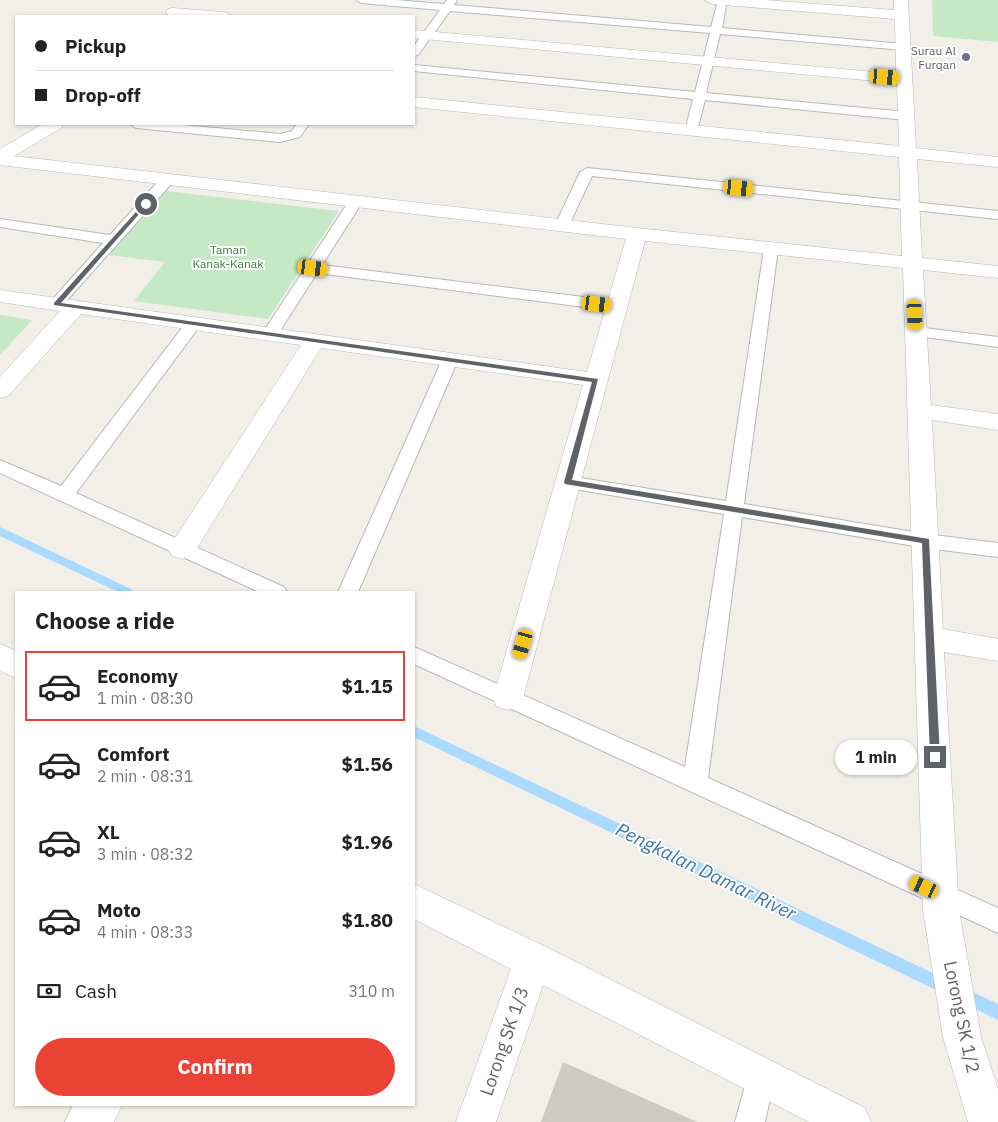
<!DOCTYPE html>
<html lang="en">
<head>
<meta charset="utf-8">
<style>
  body { margin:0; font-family:"IBM Plex Sans",sans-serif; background:#f6f6f6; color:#222; height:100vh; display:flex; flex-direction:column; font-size:19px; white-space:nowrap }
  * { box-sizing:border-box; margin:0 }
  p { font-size:16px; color:#767676 }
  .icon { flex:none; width:28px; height:28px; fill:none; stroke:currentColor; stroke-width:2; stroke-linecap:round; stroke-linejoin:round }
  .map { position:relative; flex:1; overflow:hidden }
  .details { position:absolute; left:15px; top:591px; width:400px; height:515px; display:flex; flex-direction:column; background:#fff; border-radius:0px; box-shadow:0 1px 4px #0004 }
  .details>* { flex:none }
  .top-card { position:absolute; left:15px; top:15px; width:400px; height:110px; border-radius:0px; box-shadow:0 1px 4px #0004; display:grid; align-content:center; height:110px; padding:0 20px; background:#fff }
  .end { position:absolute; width:22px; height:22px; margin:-11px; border:6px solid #5f6368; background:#fff; box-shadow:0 0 0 2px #fff }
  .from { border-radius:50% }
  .bubble { position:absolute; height:35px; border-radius:18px; background:#fff; box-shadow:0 1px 4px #0004; font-size:16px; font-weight:700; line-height:35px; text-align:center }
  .car { position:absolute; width:15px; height:30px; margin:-15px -8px; border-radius:6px; box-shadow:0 0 4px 1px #0007; background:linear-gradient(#f5c518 24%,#345 0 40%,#f5c518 0 76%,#345 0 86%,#f5c518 0) }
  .top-card b { display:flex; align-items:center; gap:18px; height:48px; font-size:19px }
  .top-card b+b { border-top:1px solid #e0e0e0 }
  .top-card i { width:12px; height:12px; background:#222 }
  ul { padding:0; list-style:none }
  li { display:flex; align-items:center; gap:15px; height:70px; margin:0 10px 8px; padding:0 10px; border:2px solid transparent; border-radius:0px }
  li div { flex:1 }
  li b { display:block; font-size:19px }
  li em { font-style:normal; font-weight:700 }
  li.selected { border-color:#ea4335 }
  li>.icon { width:45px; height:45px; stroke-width:1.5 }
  h2 { padding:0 20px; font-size:22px; line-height:60px }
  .pay { display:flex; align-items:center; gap:12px; height:55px; padding:0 20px; font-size:19px }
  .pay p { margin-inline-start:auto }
  .cta { display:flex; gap:10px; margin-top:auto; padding:10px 20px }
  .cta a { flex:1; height:58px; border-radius:30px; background:#ea4335; color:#fff; font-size:20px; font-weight:700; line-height:58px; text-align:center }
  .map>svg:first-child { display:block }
  .green { fill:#c5e8c5 }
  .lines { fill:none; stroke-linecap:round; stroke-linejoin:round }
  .stream { fill:#aadaff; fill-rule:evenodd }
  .building { fill:#cccac5 }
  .lane-casing { stroke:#b5b8bc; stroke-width:2 }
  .street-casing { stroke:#b5b8bc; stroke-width:1 }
  .lane { fill:#fff; fill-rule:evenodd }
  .street { fill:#fff; fill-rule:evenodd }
  .route { fill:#5f6368 }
  .worship-dot { fill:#6b7280; stroke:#fff; stroke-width:2 }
  .labels { text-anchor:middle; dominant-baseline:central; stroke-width:4; stroke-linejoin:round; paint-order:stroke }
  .far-worship-label { font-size:12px; fill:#5b616d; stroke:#fff; text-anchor:end }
  .far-park-label { font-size:12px; fill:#348238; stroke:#fff }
  .near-street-label { font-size:18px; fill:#5f6368; stroke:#fff }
  .near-water-label { font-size:19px; font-style:italic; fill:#4174aa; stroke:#fff }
</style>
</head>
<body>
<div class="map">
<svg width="998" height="1122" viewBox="0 0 998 1122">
  <rect width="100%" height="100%" fill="#f1efe8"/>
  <!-- green -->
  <g class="green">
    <path d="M 932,0 L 998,0 L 998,42 L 933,36 Z"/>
    <path d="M 166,191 L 339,211 L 268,319 L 134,301 L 165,262 L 108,255 Z"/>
    <path d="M 0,315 L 32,320 L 0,355 Z"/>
  </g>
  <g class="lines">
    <!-- stream -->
    <g class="stream">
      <path d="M 0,527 L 131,589 L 133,592 L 118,592 L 0,536 Z"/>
      <path d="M 414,726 L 998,1004 L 998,1020 L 414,737 Z"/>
    </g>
  </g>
  <!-- building -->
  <path class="building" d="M 563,1062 L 697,1122 L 541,1122 Z"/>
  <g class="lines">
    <defs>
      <g id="lane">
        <path d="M 356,0 L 396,0 L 444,4 L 447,0 L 457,0 L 454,5 L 711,27 L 718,1 L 727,0 L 722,28 L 903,44 L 909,47 L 903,50 L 720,34 L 706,93 L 906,112 L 912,116 L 906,120 L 705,100 L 697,131 L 691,135 L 685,131 L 693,99 L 414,71 L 414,65 L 695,92 L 710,33 L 450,11 L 418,55 L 414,56 L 414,46 L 440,10 L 361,3 Z"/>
        <path d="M 130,124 L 172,124 L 280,134 L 292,131 L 297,124 L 309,124 L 300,137 L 280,142 L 136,128 Z"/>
        <path d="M 587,168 L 998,211 L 998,219 L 592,176 L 569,225 L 567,228 L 557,228 L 555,225 L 580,172 Z"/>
        <path d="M 167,176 L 172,177 L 174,180 L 172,183 L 61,307 L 51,307 L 48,304 L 51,301 L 103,243 L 0,227 L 0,219 L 110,235 L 162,177 Z"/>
        <path d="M 356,197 L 363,201 L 322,265 L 616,301 L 621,303 L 624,306 L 621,309 L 616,311 L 317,273 L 276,337 L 264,337 L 262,334 L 349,201 Z"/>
        <path d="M 771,245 L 776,246 L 778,249 L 744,504 L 926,534 L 998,543 L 998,557 L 926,548 L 742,517 L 708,778 L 998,908 L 998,933 L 414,664 L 414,647 L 685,767 L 724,514 L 568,488 L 561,486 L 559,482 L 561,478 L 568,476 L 726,501 L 764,249 L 766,246 Z"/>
        <path d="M 194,318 L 200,320 L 202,323 L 76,493 L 284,587 L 287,592 L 259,592 L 0,473 L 0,460 L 61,486 L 188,320 Z"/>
        <path d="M 916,327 L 998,337 L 998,347 L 910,335 L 908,332 L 910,329 Z"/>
        <path d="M 450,355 L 456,357 L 458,360 L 358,592 L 338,592 L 442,360 L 444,357 Z"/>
        <path d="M 761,1061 L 771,1065 L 775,1075 L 765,1122 L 735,1122 L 751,1065 Z"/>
      </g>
      <g id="street">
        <path d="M 705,0 L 765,0 L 894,10 L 894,0 L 908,0 L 916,148 L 998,157 L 998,167 L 917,159 L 922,258 L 998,266 L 998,278 L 923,270 L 931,405 L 998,414 L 998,430 L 932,420 L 943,629 L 998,639 L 998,661 L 944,652 L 959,910 L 981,1037 L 998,1089 L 998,1122 L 968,1122 L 943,1037 L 923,910 L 903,268 L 645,241 L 523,698 L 519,707 L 508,710 L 497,707 L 493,698 L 583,385 L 321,348 L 192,556 L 182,559 L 172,556 L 168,549 L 301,345 L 81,314 L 8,396 L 0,398 L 0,377 L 60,311 L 0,302 L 0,290 L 587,372 L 626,239 L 0,165 L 0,149 L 43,124 L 63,124 L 61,128 L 14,156 L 637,228 L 902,256 L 899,157 L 414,107 L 414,97 L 899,146 L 897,83 L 414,38 L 414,30 L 896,74 L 895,19 L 712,4 Z"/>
        <path d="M 173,8 L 223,12 L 228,13 L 230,16 L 168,15 L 166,12 L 168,9 Z"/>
        <path d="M 0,644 L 16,651 L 16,678 L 0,671 Z"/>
        <path d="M 414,884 L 546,947 L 865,1108 L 871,1122 L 809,1122 L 543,985 L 496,1122 L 456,1122 L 511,969 L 414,919 Z"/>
        <path d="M 73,1105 L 122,1105 L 114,1122 L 65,1122 Z"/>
      </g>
    </defs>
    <!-- lane casing -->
    <use href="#lane" class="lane-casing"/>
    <!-- street casing -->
    <use href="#street" class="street-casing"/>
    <!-- lane -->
    <use href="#lane" class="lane"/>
    <!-- street -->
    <use href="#street" class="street"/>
  </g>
  <!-- route -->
  <path class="route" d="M 144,203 L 148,204 L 61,303 L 598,379 L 572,480 L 929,539 L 940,757 L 939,760 L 935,761 L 930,757 L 922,543 L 565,484 L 564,482 L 592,382 L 54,305 L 54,303 Z"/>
  <!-- markers -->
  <circle class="worship-dot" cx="966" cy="57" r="5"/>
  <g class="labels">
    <!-- far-worship labels -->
    <g class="far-worship-label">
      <text x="956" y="50">Surau Al<tspan x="956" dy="14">Furqan</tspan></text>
    </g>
    <!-- far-park labels -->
    <g class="far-park-label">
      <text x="228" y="249">Taman<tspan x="228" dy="14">Kanak-Kanak</tspan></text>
    </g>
    <!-- near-street labels -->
    <g class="near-street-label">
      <text transform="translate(962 1017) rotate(78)">Lorong SK 1/2</text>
      <text transform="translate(504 1041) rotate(-71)">Lorong SK 1/3</text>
    </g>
    <!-- near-water labels -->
    <g class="near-water-label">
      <text transform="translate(706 871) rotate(26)">Pengkalan Damar River</text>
    </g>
  </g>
</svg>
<i class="end from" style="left:146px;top:204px"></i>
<i class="end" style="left:935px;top:757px"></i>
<div class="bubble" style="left:835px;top:740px;width:82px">1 min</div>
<i class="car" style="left:885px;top:77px;rotate:95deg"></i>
<i class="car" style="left:739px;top:188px;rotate:96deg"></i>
<i class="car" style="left:313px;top:268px;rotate:97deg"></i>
<i class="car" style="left:597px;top:304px;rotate:97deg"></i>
<i class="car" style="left:915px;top:315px;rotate:177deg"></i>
<i class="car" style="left:523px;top:644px;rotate:196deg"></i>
<i class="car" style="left:924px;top:887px;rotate:295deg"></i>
<div class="top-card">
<b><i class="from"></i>Pickup</b>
<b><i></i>Drop-off</b>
</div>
<section class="details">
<h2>Choose a ride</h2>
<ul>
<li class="selected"><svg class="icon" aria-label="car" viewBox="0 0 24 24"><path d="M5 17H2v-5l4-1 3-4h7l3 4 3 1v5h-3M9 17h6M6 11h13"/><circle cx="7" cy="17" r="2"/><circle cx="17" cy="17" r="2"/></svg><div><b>Economy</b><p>1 min · 08:30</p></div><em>$1.15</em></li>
<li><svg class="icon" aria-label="car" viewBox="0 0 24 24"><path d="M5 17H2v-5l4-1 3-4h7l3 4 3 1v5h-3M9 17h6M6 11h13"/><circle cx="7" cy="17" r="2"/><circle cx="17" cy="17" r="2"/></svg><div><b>Comfort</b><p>2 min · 08:31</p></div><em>$1.56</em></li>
<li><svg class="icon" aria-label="car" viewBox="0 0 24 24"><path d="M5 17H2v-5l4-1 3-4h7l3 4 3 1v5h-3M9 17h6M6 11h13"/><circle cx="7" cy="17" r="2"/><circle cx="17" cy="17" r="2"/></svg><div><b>XL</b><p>3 min · 08:32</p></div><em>$1.96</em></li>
<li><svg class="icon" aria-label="car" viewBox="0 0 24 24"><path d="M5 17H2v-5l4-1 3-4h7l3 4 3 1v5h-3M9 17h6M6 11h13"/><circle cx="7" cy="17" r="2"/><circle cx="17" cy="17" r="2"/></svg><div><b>Moto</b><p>4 min · 08:33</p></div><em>$1.80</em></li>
</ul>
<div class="pay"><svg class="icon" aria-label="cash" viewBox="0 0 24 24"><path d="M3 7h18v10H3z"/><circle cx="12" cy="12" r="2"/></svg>Cash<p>310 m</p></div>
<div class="cta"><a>Confirm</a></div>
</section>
</div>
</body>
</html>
